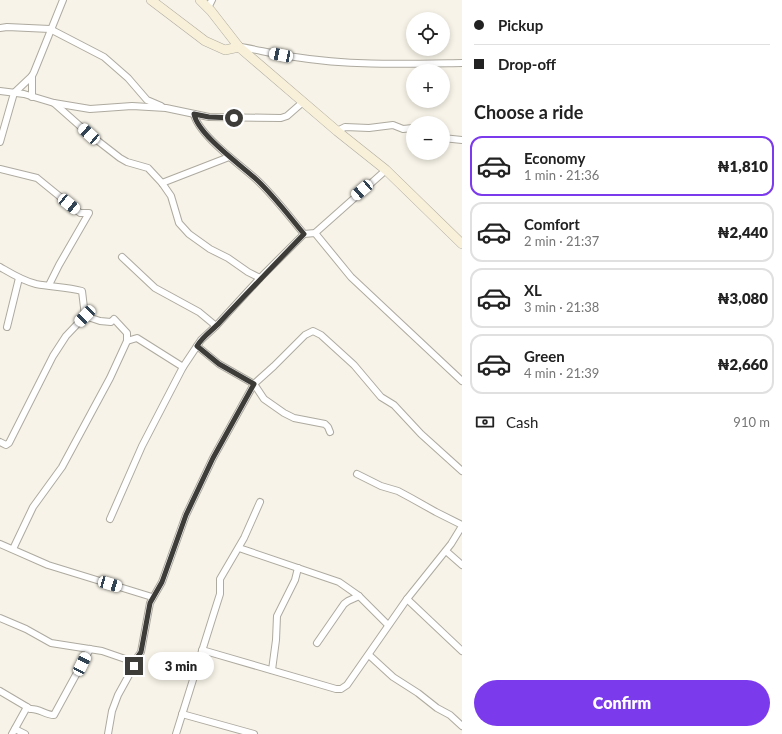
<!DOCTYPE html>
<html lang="en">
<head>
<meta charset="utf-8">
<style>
  body { margin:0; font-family:Lato,sans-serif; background:#f6f6f6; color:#222; height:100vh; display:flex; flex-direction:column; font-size:15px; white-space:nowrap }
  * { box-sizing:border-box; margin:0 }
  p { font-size:13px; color:#767676 }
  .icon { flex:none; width:22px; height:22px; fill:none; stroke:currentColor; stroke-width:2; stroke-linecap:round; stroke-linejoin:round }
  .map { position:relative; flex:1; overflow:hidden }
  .side { display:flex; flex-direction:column; background:#fff; width:320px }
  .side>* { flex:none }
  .top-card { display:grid; align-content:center; height:88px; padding:0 12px; background:#fff }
  .buttons { position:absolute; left:406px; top:12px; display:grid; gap:8px }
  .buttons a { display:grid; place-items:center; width:44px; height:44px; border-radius:50%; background:#fff; box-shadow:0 2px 6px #0003; font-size:20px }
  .end { position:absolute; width:18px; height:18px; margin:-9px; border:5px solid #3d3c38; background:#fff; box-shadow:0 0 0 2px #fff }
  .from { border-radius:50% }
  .bubble { position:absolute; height:28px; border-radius:14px; background:#fff; box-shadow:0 2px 6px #0003; font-size:13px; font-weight:800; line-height:28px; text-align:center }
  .car { position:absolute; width:12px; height:24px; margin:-12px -6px; border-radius:5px; box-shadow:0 0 3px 1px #0007; background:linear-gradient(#fff 24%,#345 0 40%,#fff 0 76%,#345 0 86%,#fff 0) }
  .top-card b { display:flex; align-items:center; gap:14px; height:38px; font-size:15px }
  .top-card b+b { border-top:1px solid #e0e0e0 }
  .top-card i { width:10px; height:10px; background:#222 }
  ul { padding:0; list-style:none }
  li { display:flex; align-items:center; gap:12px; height:60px; margin:0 8px 6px; padding:0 4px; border:2px solid #e0e0e0; border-radius:12px }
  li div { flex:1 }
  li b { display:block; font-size:15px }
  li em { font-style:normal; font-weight:800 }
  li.current { border-color:#7c3aed }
  li>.icon { width:36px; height:36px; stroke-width:1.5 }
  h2 { padding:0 12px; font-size:18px; line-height:48px }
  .pay { display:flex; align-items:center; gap:10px; height:44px; padding:0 12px; font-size:15px }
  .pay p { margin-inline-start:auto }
  .action { display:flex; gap:8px; margin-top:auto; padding:8px 12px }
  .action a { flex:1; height:46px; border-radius:24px; background:#7c3aed; color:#fff; font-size:16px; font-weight:800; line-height:46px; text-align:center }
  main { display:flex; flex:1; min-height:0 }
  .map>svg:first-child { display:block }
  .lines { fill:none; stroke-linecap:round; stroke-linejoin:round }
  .street-casing { stroke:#aeaaa0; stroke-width:8 }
  .secondary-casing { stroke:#aeaaa0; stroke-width:10 }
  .street { stroke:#fff; stroke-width:6 }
  .secondary { stroke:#f8f0d8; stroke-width:9 }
  .route { stroke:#3d3c38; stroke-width:5 }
</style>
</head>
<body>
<main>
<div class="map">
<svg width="462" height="734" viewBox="0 0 462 734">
  <rect width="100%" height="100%" fill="#f7f3e8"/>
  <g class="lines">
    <defs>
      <g id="street">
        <path d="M 208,8 L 212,0"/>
        <path d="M 0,28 L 7,27 L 50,29 L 104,57 L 128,78 L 147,100 L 161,106"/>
        <path d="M 241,47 C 259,50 277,55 295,57 C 350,66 406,64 462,63"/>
        <path d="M 32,76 L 32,97"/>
        <path d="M 0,91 L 24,94 L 54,103 L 89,134 L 120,158 L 127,162 L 148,168 L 162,183 L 171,196 L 179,223 L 189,234 L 210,249 L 228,258 L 248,272 L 260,278"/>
        <path d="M 54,103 L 90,109 L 132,106 L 166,108 L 209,117 L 281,118 L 287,116 L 303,102"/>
        <path d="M 194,114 C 198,135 242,166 257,180 C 274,196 289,216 304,234"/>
        <path d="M 337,131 L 345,127 L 369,128 L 393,125 L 403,129 L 413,128"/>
        <path d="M 443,138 L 462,140"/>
        <path d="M 0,142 L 14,93 L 32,76 L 34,72 L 63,0"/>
        <path d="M 0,169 L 37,178 L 80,213 L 89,213 L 59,265 L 49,285"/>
        <path d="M 162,183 L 229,157"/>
        <path d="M 315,233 L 351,277 L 462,381"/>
        <path d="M 122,257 L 155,288 L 199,312 L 216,326"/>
        <path d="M 0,267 C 12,274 23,281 36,284 C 52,287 67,287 82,291 L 85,316"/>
        <path d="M 7,327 L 19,278"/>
        <path d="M 127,341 L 137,338 L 183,367"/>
        <path d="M 197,346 L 219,364 L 254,384 L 264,399 L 284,413 L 294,418 L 325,424 L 328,427 L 330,432"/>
        <path d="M 0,442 L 6,445 L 9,443 L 53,356 L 66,336 L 85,316"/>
        <path d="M 357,474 L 381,486 L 398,491 L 411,498 L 436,512 L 462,525"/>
        <path d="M 110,519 L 142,446 L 183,367 L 201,340 L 216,326 L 260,278 L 304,234 L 315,233 L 386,170"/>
        <path d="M 0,544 L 48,565 L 152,597"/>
        <path d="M 239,548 L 339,582 L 359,596 L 388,625"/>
        <path d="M 13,549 L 33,507 L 62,467 L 110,378 L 127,341 L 127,333 L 114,319 L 111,322 L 100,321 L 85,316"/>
        <path d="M 446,551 L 462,565"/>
        <path d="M 407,599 L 462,651"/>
        <path d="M 0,618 L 26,629 L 51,643 L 102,651 L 134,662"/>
        <path d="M 317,643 L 344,604 L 348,601 L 359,596"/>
        <path d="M 202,650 L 336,689 L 341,689 L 347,685 L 407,599 L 451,544 L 462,526"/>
        <path d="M 369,655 L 393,677 L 418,693 L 437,708 L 450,715 L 462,726"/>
        <path d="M 272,670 L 276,640 L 277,616 L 295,580 L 298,568"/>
        <path d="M 0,691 L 27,707"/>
        <path d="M 182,714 L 254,734"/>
        <path d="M 15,729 L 25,734"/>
        <path d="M 12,734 L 27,707 L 30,709 C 39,708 45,715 54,715 L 90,649"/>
        <path d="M 108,734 L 112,711 L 118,695 L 134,666 L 134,662 L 141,652 L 150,603 L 162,582 L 186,515 L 213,458 L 254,384 L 274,366 L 305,335 L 313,331 L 321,335 L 354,365 L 381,397 L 394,405 L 421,434 L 462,471"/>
        <path d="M 176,734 L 213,616 L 220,594 L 220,579 L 244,538 L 260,502"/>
      </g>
      <g id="secondary">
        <path d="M 151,0 L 205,41 L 225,50 L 239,47"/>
        <path d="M 200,0 L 211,11 L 239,47 L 337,131 L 386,170 L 462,244"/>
      </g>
    </defs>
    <!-- street casing -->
    <use href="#street" class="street-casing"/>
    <!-- secondary casing -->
    <use href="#secondary" class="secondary-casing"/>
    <!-- street -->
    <use href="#street" class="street"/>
    <!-- secondary -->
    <use href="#secondary" class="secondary"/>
  </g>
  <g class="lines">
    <!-- route -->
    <path class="route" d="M 134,666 L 134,662 L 141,652 L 150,603 L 162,582 L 186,515 L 213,458 L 254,384 L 219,364 L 197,346 C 203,336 213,330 220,322 C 248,292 276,263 304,234 C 289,216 274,196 257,180 C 242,166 198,135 194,114 L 209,117 L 234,118"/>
  </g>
</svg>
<div class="buttons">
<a><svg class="icon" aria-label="locate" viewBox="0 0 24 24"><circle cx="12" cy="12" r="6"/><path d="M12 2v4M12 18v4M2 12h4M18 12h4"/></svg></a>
<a>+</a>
<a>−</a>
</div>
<i class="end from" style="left:234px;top:118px"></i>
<i class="end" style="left:134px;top:666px"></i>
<div class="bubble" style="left:148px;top:652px;width:66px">3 min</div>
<i class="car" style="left:281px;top:55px;rotate:281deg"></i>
<i class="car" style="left:89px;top:134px;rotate:312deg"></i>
<i class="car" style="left:362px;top:190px;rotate:229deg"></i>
<i class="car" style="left:69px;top:204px;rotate:129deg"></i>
<i class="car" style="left:85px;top:316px;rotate:224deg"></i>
<i class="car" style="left:110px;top:584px;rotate:106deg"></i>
<i class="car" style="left:82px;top:664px;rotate:26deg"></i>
</div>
<section class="side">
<div class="top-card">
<b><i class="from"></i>Pickup</b>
<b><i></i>Drop-off</b>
</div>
<h2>Choose a ride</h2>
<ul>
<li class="current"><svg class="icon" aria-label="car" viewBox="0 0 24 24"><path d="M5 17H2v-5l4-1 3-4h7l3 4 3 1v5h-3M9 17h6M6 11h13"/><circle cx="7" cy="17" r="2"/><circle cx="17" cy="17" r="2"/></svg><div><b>Economy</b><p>1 min · 21:36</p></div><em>₦1,810</em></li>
<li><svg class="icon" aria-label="car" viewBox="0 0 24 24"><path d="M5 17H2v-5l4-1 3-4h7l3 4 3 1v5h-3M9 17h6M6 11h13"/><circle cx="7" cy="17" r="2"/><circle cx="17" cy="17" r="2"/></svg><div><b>Comfort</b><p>2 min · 21:37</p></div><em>₦2,440</em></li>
<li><svg class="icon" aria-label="car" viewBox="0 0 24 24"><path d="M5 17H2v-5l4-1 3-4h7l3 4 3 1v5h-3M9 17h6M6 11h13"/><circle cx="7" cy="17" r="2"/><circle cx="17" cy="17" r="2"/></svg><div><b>XL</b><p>3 min · 21:38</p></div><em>₦3,080</em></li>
<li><svg class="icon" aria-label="car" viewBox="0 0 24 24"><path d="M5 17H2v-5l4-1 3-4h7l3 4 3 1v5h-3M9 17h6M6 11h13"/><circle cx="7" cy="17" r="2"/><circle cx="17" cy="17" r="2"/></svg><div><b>Green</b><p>4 min · 21:39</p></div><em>₦2,660</em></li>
</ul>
<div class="pay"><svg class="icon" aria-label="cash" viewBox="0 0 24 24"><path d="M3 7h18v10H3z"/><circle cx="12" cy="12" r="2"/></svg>Cash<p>910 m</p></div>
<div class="action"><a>Confirm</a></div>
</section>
</main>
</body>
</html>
